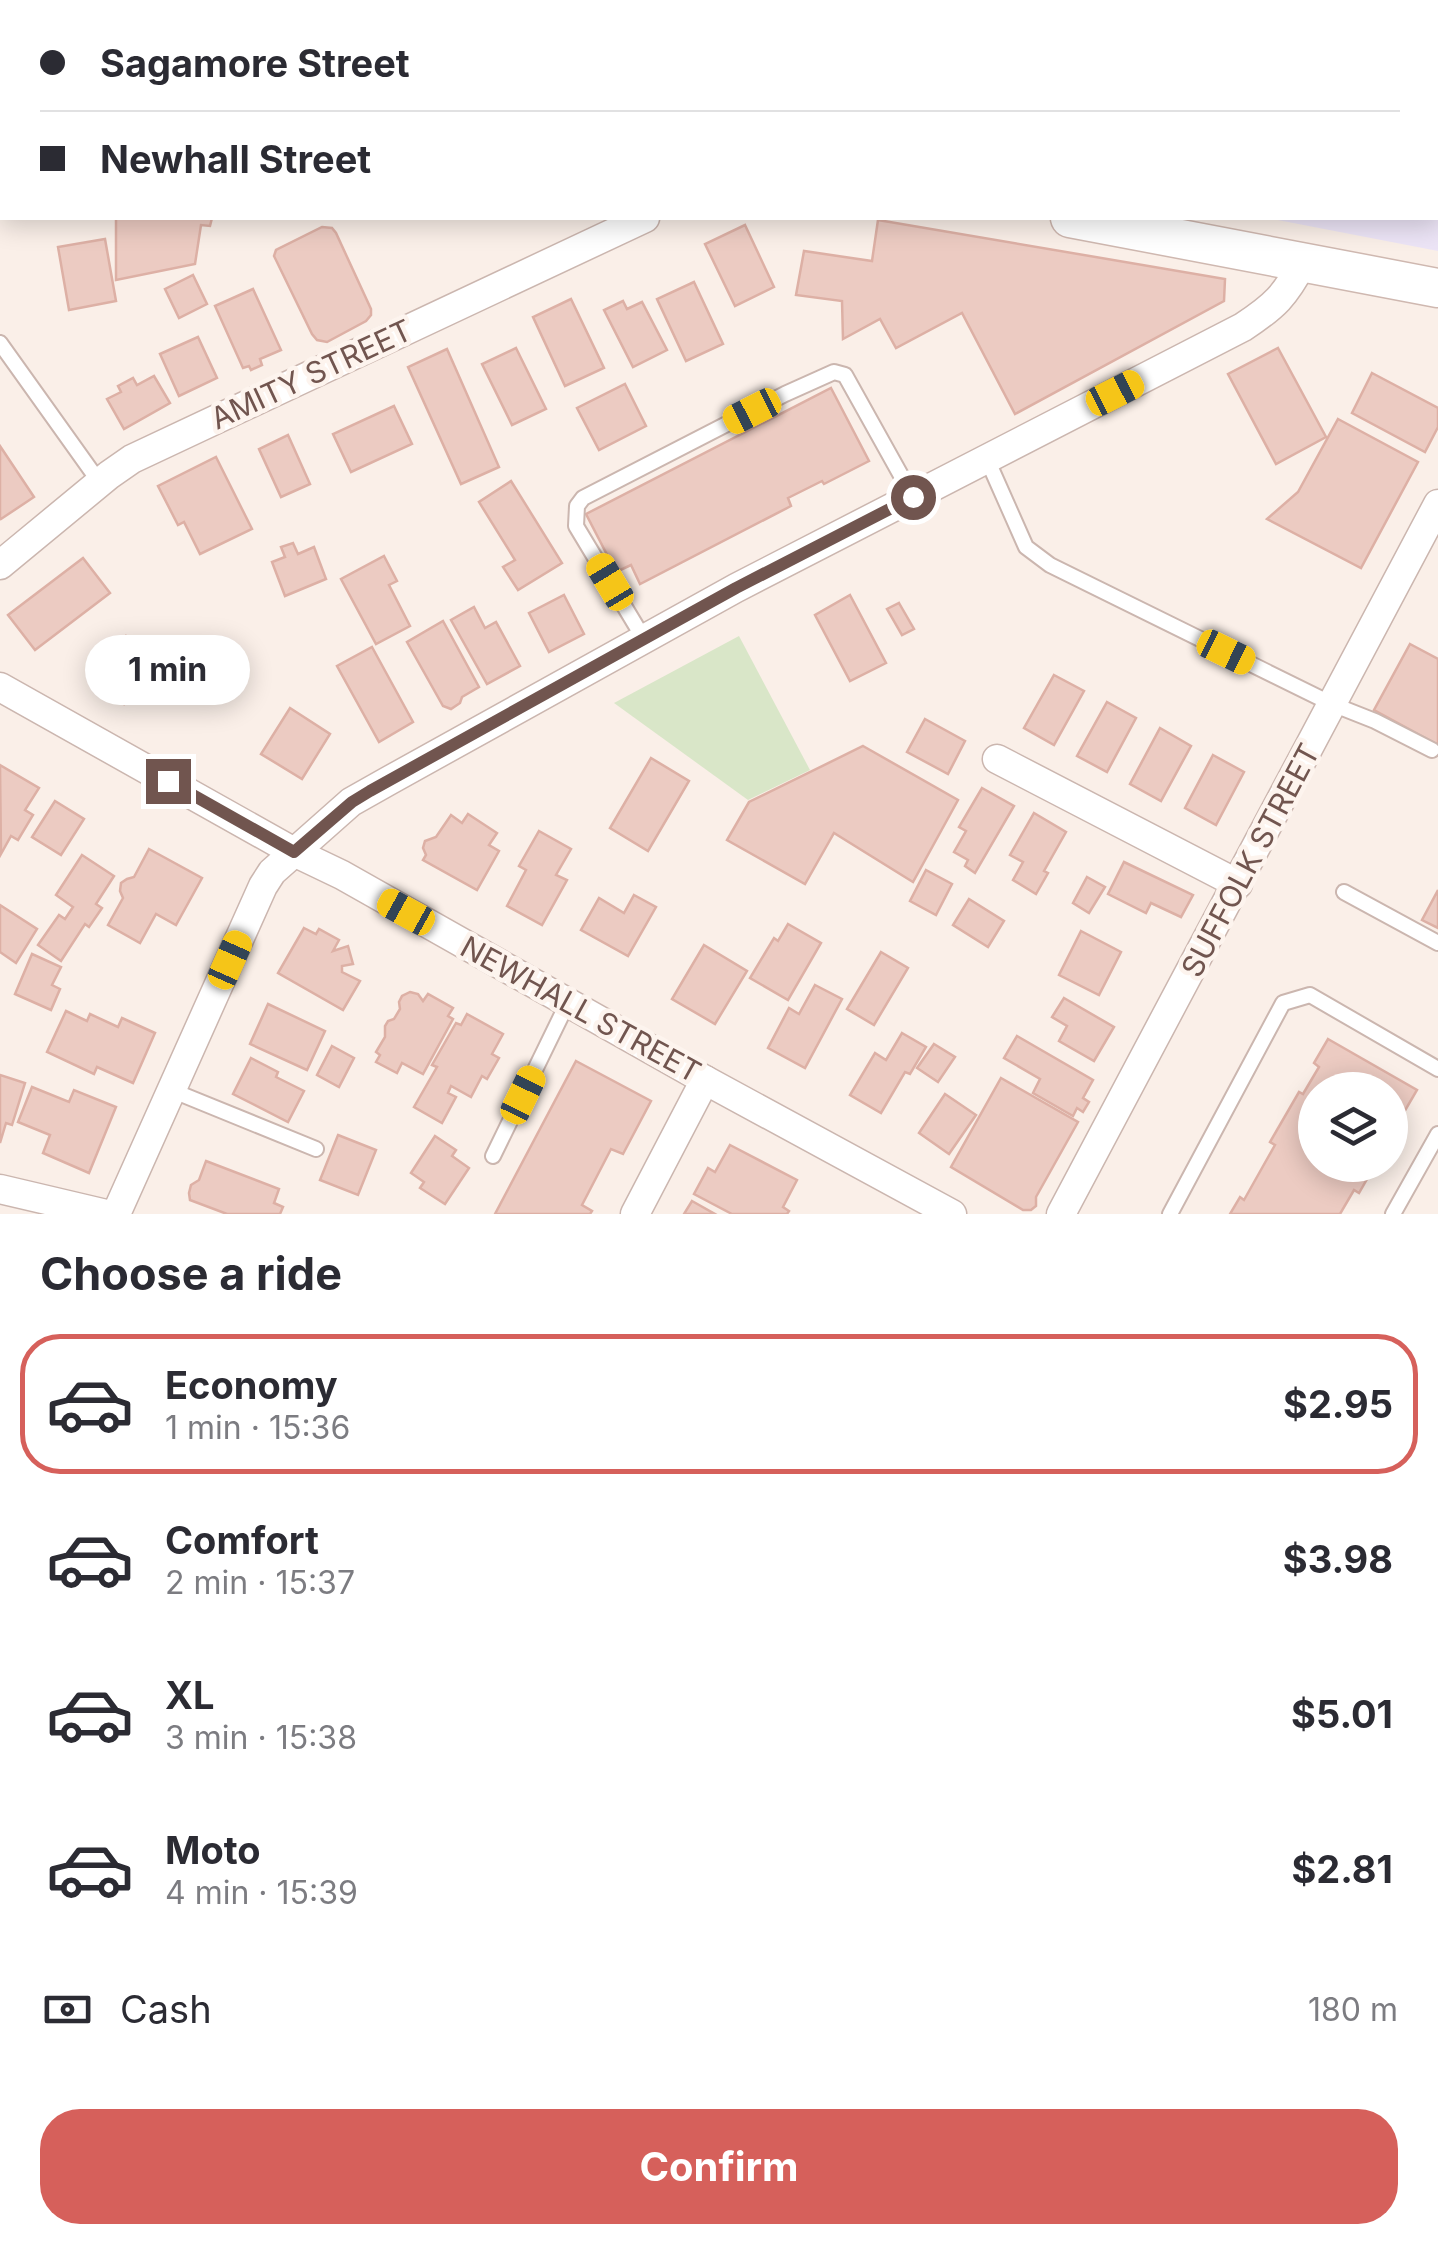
<!DOCTYPE html>
<html lang="en">
<head>
<meta charset="utf-8">
<style>
  body { margin:0; font-family:Inter,sans-serif; background:#f7f7f7; color:#2b2b33; height:100vh; display:flex; flex-direction:column; font-size:38px; white-space:nowrap }
  * { box-sizing:border-box; margin:0 }
  p { font-size:32px; color:#7c7c81 }
  .icon { flex:none; width:55px; height:55px; fill:none; stroke:currentColor; stroke-width:2; stroke-linecap:round; stroke-linejoin:round }
  .map { position:relative; height:1214px; overflow:hidden }
  .details { display:flex; flex-direction:column; background:#fff; flex:1 }
  .details>* { flex:none }
  .banner { position:absolute; left:0px; top:0px; width:1440px; height:220px; box-shadow:0 5px 25px #0003; display:grid; align-content:center; height:220px; padding:0 40px; background:#fff }
  .tools { position:absolute; left:1298px; top:1072px; display:grid; gap:20px }
  .tools a { display:grid; place-items:center; width:110px; height:110px; border-radius:50%; background:#fff; box-shadow:0 5px 25px #0003; font-size:50px }
  .end { position:absolute; width:45px; height:45px; margin:-22px; border:12px solid #71554f; background:#fff; box-shadow:0 0 0 5px #fff }
  .from { border-radius:50% }
  .bubble { position:absolute; height:70px; border-radius:35px; background:#fff; box-shadow:0 5px 25px #0003; font-size:32px; font-weight:700; line-height:70px; text-align:center }
  .car { position:absolute; width:30px; height:60px; margin:-30px -15px; border-radius:12px; box-shadow:0 0 8px 2px #0007; background:linear-gradient(#f5c518 24%,#345 0 40%,#f5c518 0 76%,#345 0 86%,#f5c518 0) }
  .banner b { display:flex; align-items:center; gap:35px; height:95px; font-size:38px }
  .banner b+b { border-top:2px solid #e1e1e2 }
  .banner i { width:25px; height:25px; background:#2b2b33 }
  ul { padding:0; list-style:none }
  li { display:flex; align-items:center; gap:30px; height:140px; margin:0 20px 15px; padding:0 20px; border:5px solid transparent; border-radius:40px }
  li div { flex:1 }
  li b { display:block; font-size:38px }
  li em { font-style:normal; font-weight:700 }
  li.active { border-color:#d6605b }
  li>.icon { width:90px; height:90px; stroke-width:1.5 }
  h2 { padding:0 40px; font-size:45px; line-height:120px }
  .pay { display:flex; align-items:center; gap:25px; height:110px; padding:0 40px; font-size:38px }
  .pay p { margin-inline-start:auto }
  .button { display:flex; gap:20px; margin-top:auto; padding:20px 40px }
  .button a { flex:1; height:115px; border-radius:40px; background:#d6605b; color:#fff; font-size:40px; font-weight:700; line-height:115px; text-align:center }
  .map>svg:first-child { display:block }
  .education { fill:#ece4f6 }
  .green { fill:#d9e6c8 }
  .building { fill:#eccbc2; stroke:#ddb0a5; stroke-width:2.5 }
  .lines { fill:none; stroke-linecap:round; stroke-linejoin:round }
  .service-casing { stroke:#cbb6af; stroke-width:18 }
  .minor-casing { stroke:#cbb6af; stroke-width:31 }
  .secondary-casing { stroke:#cfb8b0; stroke-width:41 }
  .service { stroke:#fff; stroke-width:14 }
  .minor { stroke:#fff; stroke-width:28 }
  .secondary { stroke:#fff; stroke-width:38 }
  .route { stroke:#71554f; stroke-width:12 }
  .labels { text-anchor:middle; dominant-baseline:central; stroke-width:9; stroke-linejoin:round; paint-order:stroke }
  .street-label { font-size:30px; fill:#71554f; stroke:#fdf4ee }
</style>
</head>
<body>
<div class="map">
<svg width="1438" height="1214" viewBox="0 0 1438 1214">
  <rect width="100%" height="100%" fill="#faefe8"/>
  <!-- education -->
  <path class="education" d="M 200,0 L 1438,0 L 1438,251 L 1267,218 L 1438,218 L 1438,2 L 212,2 Z"/>
  <!-- green -->
  <path class="green" d="M 739,636 L 810,770 L 748,800 L 614,703 Z"/>
  <!-- building -->
  <g class="building">
    <path d="M 116,218 L 212,218 L 210,226 L 201,225 L 195,264 L 116,280 Z"/>
    <path d="M 878,220 L 1225,279 L 1224,301 L 1015,414 L 962,313 L 896,348 L 880,319 L 843,339 L 842,301 L 796,295 L 804,251 L 872,261 Z"/>
    <path d="M 745,225 L 774,287 L 735,306 L 705,244 Z"/>
    <path d="M 322,227 L 332,228 L 336,233 L 371,309 L 371,315 L 366,321 L 327,342 L 317,340 L 312,334 L 274,256 L 276,250 Z"/>
    <path d="M 105,239 L 116,301 L 69,310 L 58,247 Z"/>
    <path d="M 193,275 L 207,304 L 179,318 L 165,289 Z"/>
    <path d="M 694,282 L 723,344 L 686,361 L 657,299 Z"/>
    <path d="M 253,289 L 281,350 L 260,359 L 262,365 L 251,370 L 249,366 L 243,368 L 215,306 Z"/>
    <path d="M 571,299 L 604,368 L 565,386 L 533,317 Z"/>
    <path d="M 623,301 L 627,309 L 642,302 L 667,350 L 633,367 L 604,310 Z"/>
    <path d="M 198,337 L 217,378 L 179,396 L 160,354 Z"/>
    <path d="M 516,348 L 546,409 L 512,425 L 482,364 Z"/>
    <path d="M 1278,348 L 1326,437 L 1276,464 L 1228,374 Z"/>
    <path d="M 447,349 L 499,467 L 461,484 L 408,367 Z"/>
    <path d="M 1372,373 L 1438,408 L 1438,427 L 1425,452 L 1352,413 Z"/>
    <path d="M 154,376 L 170,403 L 124,429 L 107,399 L 121,392 L 118,386 L 133,378 L 137,385 Z"/>
    <path d="M 625,384 L 646,426 L 599,450 L 577,408 Z"/>
    <path d="M 831,388 L 869,461 L 824,484 L 822,481 L 788,498 L 791,506 L 640,584 L 631,565 L 616,572 L 586,514 Z"/>
    <path d="M 394,406 L 412,444 L 351,472 L 333,434 Z"/>
    <path d="M 1338,419 L 1418,462 L 1361,568 L 1267,519 L 1298,492 Z"/>
    <path d="M 288,435 L 310,484 L 281,497 L 259,449 Z"/>
    <path d="M 0,446 L 34,497 L 1,519 L 0,517 Z"/>
    <path d="M 216,457 L 252,529 L 200,554 L 184,522 L 178,525 L 158,486 Z"/>
    <path d="M 511,481 L 562,563 L 518,590 L 503,567 L 515,560 L 479,502 Z"/>
    <path d="M 293,543 L 298,554 L 314,547 L 326,579 L 285,596 L 272,562 L 285,557 L 281,547 Z"/>
    <path d="M 384,556 L 397,581 L 389,585 L 410,626 L 376,644 L 341,579 Z"/>
    <path d="M 83,558 L 110,593 L 35,650 L 8,615 Z"/>
    <path d="M 564,595 L 584,634 L 549,652 L 529,613 Z"/>
    <path d="M 850,595 L 886,663 L 850,681 L 815,615 Z"/>
    <path d="M 899,603 L 914,629 L 902,635 L 887,609 Z"/>
    <path d="M 474,607 L 485,628 L 496,622 L 520,666 L 487,684 L 451,620 Z"/>
    <path d="M 443,621 L 479,687 L 462,697 L 460,703 L 451,709 L 443,706 L 407,642 Z"/>
    <path d="M 126,636 L 158,661 L 124,704 L 93,679 Z"/>
    <path d="M 1410,644 L 1438,659 L 1438,745 L 1374,710 Z"/>
    <path d="M 372,647 L 413,722 L 379,742 L 337,666 Z"/>
    <path d="M 1054,675 L 1084,691 L 1054,745 L 1024,728 Z"/>
    <path d="M 1107,702 L 1136,718 L 1107,772 L 1077,756 Z"/>
    <path d="M 290,708 L 330,734 L 302,779 L 261,754 Z"/>
    <path d="M 925,719 L 965,741 L 948,774 L 907,752 Z"/>
    <path d="M 1160,728 L 1191,746 L 1161,801 L 1130,784 Z"/>
    <path d="M 863,746 L 958,800 L 913,882 L 834,833 L 805,884 L 727,840 L 749,802 Z"/>
    <path d="M 1213,755 L 1244,772 L 1216,825 L 1185,808 Z"/>
    <path d="M 651,758 L 689,781 L 648,851 L 610,828 Z"/>
    <path d="M 0,765 L 39,788 L 25,810 L 33,815 L 18,840 L 11,836 L 1,854 Z"/>
    <path d="M 982,788 L 1014,806 L 975,873 L 965,866 L 968,860 L 954,852 L 966,831 L 959,827 Z"/>
    <path d="M 55,801 L 84,819 L 61,855 L 32,837 Z"/>
    <path d="M 1034,813 L 1066,832 L 1044,871 L 1048,873 L 1036,894 L 1013,880 L 1023,862 L 1010,855 Z"/>
    <path d="M 468,814 L 497,833 L 489,845 L 499,851 L 477,890 L 423,860 L 426,855 L 423,848 L 425,841 L 436,837 L 451,815 L 462,823 Z"/>
    <path d="M 539,831 L 571,849 L 556,875 L 567,880 L 542,925 L 507,906 L 526,870 L 519,866 Z"/>
    <path d="M 149,849 L 202,878 L 176,925 L 156,914 L 140,943 L 108,925 L 123,898 L 120,891 L 121,883 L 127,879 L 134,877 Z"/>
    <path d="M 82,855 L 114,876 L 96,904 L 102,908 L 89,927 L 85,924 L 61,961 L 38,945 L 59,915 L 65,919 L 73,907 L 56,895 Z"/>
    <path d="M 1124,862 L 1193,895 L 1181,917 L 1151,903 L 1146,913 L 1108,894 Z"/>
    <path d="M 926,870 L 952,884 L 936,915 L 910,901 Z"/>
    <path d="M 1087,877 L 1105,887 L 1089,913 L 1073,903 Z"/>
    <path d="M 1438,890 L 1438,928 L 1422,920 Z"/>
    <path d="M 634,895 L 656,907 L 628,956 L 581,930 L 599,898 L 624,913 Z"/>
    <path d="M 969,899 L 1004,921 L 988,947 L 953,925 Z"/>
    <path d="M 0,905 L 37,929 L 16,963 L 0,952 Z"/>
    <path d="M 788,924 L 821,943 L 788,1000 L 750,978 L 774,938 L 778,941 Z"/>
    <path d="M 304,928 L 316,934 L 319,929 L 339,940 L 333,951 L 348,946 L 353,964 L 342,966 L 342,972 L 360,981 L 343,1010 L 278,973 Z"/>
    <path d="M 1081,931 L 1121,952 L 1099,995 L 1059,975 Z"/>
    <path d="M 704,945 L 747,971 L 715,1024 L 672,999 Z"/>
    <path d="M 881,952 L 908,968 L 874,1025 L 847,1009 Z"/>
    <path d="M 32,954 L 61,967 L 52,985 L 60,989 L 51,1010 L 15,994 Z"/>
    <path d="M 815,985 L 842,999 L 805,1068 L 768,1048 L 789,1008 L 799,1014 Z"/>
    <path d="M 410,992 L 418,994 L 423,1001 L 428,994 L 453,1008 L 448,1016 L 453,1019 L 423,1074 L 402,1063 L 397,1073 L 376,1062 L 380,1055 L 376,1052 L 385,1037 L 385,1026 L 388,1021 L 394,1019 L 400,1009 L 399,1002 L 402,996 Z"/>
    <path d="M 1064,998 L 1114,1027 L 1094,1061 L 1059,1041 L 1067,1026 L 1052,1017 Z"/>
    <path d="M 268,1004 L 325,1031 L 307,1070 L 250,1044 Z"/>
    <path d="M 66,1011 L 87,1021 L 90,1014 L 118,1027 L 122,1018 L 155,1033 L 133,1083 L 97,1067 L 94,1074 L 47,1052 Z"/>
    <path d="M 467,1014 L 503,1034 L 492,1054 L 499,1058 L 487,1079 L 482,1076 L 471,1097 L 451,1086 L 448,1093 L 456,1097 L 442,1123 L 414,1107 L 437,1067 L 432,1065 L 456,1023 L 461,1025 Z"/>
    <path d="M 902,1033 L 926,1047 L 910,1074 L 905,1072 L 881,1113 L 850,1095 L 875,1053 L 886,1060 Z"/>
    <path d="M 1017,1036 L 1093,1080 L 1083,1098 L 1089,1102 L 1083,1112 L 1077,1108 L 1073,1116 L 1033,1093 L 1040,1079 L 1004,1058 Z"/>
    <path d="M 1328,1039 L 1417,1090 L 1403,1114 L 1398,1111 L 1390,1125 L 1390,1090 L 1315,1090 L 1315,1165 L 1375,1165 L 1359,1193 L 1354,1190 L 1340,1214 L 1230,1214 L 1240,1197 L 1244,1200 L 1275,1145 L 1270,1142 L 1299,1092 L 1303,1094 L 1319,1067 L 1314,1063 Z"/>
    <path d="M 934,1044 L 955,1057 L 938,1082 L 917,1068 Z"/>
    <path d="M 332,1046 L 354,1058 L 339,1087 L 317,1075 Z"/>
    <path d="M 251,1058 L 278,1072 L 276,1077 L 304,1091 L 288,1122 L 233,1094 Z"/>
    <path d="M 576,1061 L 651,1101 L 623,1154 L 611,1149 L 582,1205 L 592,1211 L 590,1214 L 495,1214 Z"/>
    <path d="M 0,1075 L 25,1083 L 12,1125 L 6,1123 L 0,1143 Z"/>
    <path d="M 1001,1078 L 1078,1122 L 1036,1197 L 1036,1206 L 1031,1210 L 1023,1210 L 951,1167 Z"/>
    <path d="M 32,1087 L 69,1102 L 74,1090 L 116,1107 L 89,1173 L 43,1153 L 50,1135 L 18,1122 Z"/>
    <path d="M 945,1094 L 976,1115 L 949,1154 L 919,1133 Z"/>
    <path d="M 338,1135 L 376,1150 L 358,1195 L 320,1180 Z"/>
    <path d="M 435,1136 L 456,1150 L 452,1156 L 469,1168 L 445,1204 L 420,1188 L 424,1182 L 411,1173 Z"/>
    <path d="M 730,1145 L 797,1180 L 783,1207 L 789,1211 L 787,1214 L 732,1214 L 694,1194 L 708,1168 L 715,1172 Z"/>
    <path d="M 206,1161 L 279,1189 L 274,1203 L 283,1207 L 280,1214 L 227,1214 L 190,1200 L 189,1193 L 191,1185 L 199,1180 Z"/>
    <path d="M 692,1201 L 715,1214 L 684,1214 Z"/>
  </g>
  <g class="lines">
    <defs>
      <g id="service">
        <path d="M 0,343 L 100,483"/>
        <path d="M 987,459 L 1026,547 L 1050,565 L 1332,704 L 1375,721 L 1432,750"/>
        <path d="M 644,639 L 576,526 L 577,506 L 583,498 L 785,394 L 834,372 L 845,375 L 913,497"/>
        <path d="M 1344,892 L 1438,943"/>
        <path d="M 171,1090 L 316,1149"/>
        <path d="M 493,1156 L 568,1002"/>
        <path d="M 1170,1214 L 1283,1003 L 1310,995 L 1438,1069"/>
        <path d="M 1393,1214 L 1438,1134"/>
      </g>
      <g id="minor">
        <path d="M 0,565 L 109,475 L 132,459 L 645,218"/>
        <path d="M 0,687 L 294,852 L 342,875 L 705,1080 L 952,1214"/>
        <path d="M 997,759 L 1238,884"/>
        <path d="M 0,1189 L 106,1214"/>
        <path d="M 116,1214 L 263,886 L 272,872 L 351,802 L 390,780 L 736,588 L 1243,327 C 1275,306 1285,296 1303,262"/>
        <path d="M 635,1214 L 705,1080"/>
        <path d="M 1061,1214 L 1438,504"/>
      </g>
      <g id="secondary">
        <path d="M 214,0 L 215,2"/>
        <path d="M 0,48 L 2,48"/>
        <path d="M 1070,218 L 1438,288"/>
      </g>
    </defs>
    <!-- service casing -->
    <use href="#service" class="service-casing"/>
    <!-- minor casing -->
    <use href="#minor" class="minor-casing"/>
    <!-- secondary casing -->
    <use href="#secondary" class="secondary-casing"/>
    <!-- service -->
    <use href="#service" class="service"/>
    <!-- minor -->
    <use href="#minor" class="minor"/>
    <!-- secondary -->
    <use href="#secondary" class="secondary"/>
  </g>
  <g class="lines">
    <!-- route -->
    <path class="route" d="M 168,781 L 294,852 L 352,802 L 370,791 L 736,588 L 913,497"/>
  </g>
  <g class="labels">
    <!-- street labels -->
    <g class="street-label">
      <text transform="translate(311 374) rotate(-25)">AMITY STREET</text>
      <text transform="translate(1250 860) rotate(-62)">SUFFOLK STREET</text>
      <text transform="translate(581 1009) rotate(29)">NEWHALL STREET</text>
    </g>
  </g>
</svg>
<div class="tools">
<a><svg class="icon" aria-label="layers" viewBox="0 0 24 24"><path d="M12 4l9 5-9 5-9-5zM3 14l9 5 9-5"/></svg></a>
</div>
<i class="end from" style="left:913px;top:497px"></i>
<i class="end" style="left:168px;top:781px"></i>
<div class="bubble" style="left:85px;top:635px;width:165px">1 min</div>
<i class="car" style="left:1115px;top:393px;rotate:63deg"></i>
<i class="car" style="left:752px;top:411px;rotate:243deg"></i>
<i class="car" style="left:610px;top:582px;rotate:329deg"></i>
<i class="car" style="left:1226px;top:652px;rotate:116deg"></i>
<i class="car" style="left:406px;top:912px;rotate:299deg"></i>
<i class="car" style="left:230px;top:960px;rotate:24deg"></i>
<i class="car" style="left:523px;top:1095px;rotate:26deg"></i>
<div class="banner">
<b><i class="from"></i>Sagamore Street</b>
<b><i></i>Newhall Street</b>
</div>
</div>
<section class="details">
<h2>Choose a ride</h2>
<ul>
<li class="active"><svg class="icon" aria-label="car" viewBox="0 0 24 24"><path d="M5 17H2v-5l4-1 3-4h7l3 4 3 1v5h-3M9 17h6M6 11h13"/><circle cx="7" cy="17" r="2"/><circle cx="17" cy="17" r="2"/></svg><div><b>Economy</b><p>1 min · 15:36</p></div><em>$2.95</em></li>
<li><svg class="icon" aria-label="car" viewBox="0 0 24 24"><path d="M5 17H2v-5l4-1 3-4h7l3 4 3 1v5h-3M9 17h6M6 11h13"/><circle cx="7" cy="17" r="2"/><circle cx="17" cy="17" r="2"/></svg><div><b>Comfort</b><p>2 min · 15:37</p></div><em>$3.98</em></li>
<li><svg class="icon" aria-label="car" viewBox="0 0 24 24"><path d="M5 17H2v-5l4-1 3-4h7l3 4 3 1v5h-3M9 17h6M6 11h13"/><circle cx="7" cy="17" r="2"/><circle cx="17" cy="17" r="2"/></svg><div><b>XL</b><p>3 min · 15:38</p></div><em>$5.01</em></li>
<li><svg class="icon" aria-label="car" viewBox="0 0 24 24"><path d="M5 17H2v-5l4-1 3-4h7l3 4 3 1v5h-3M9 17h6M6 11h13"/><circle cx="7" cy="17" r="2"/><circle cx="17" cy="17" r="2"/></svg><div><b>Moto</b><p>4 min · 15:39</p></div><em>$2.81</em></li>
</ul>
<div class="pay"><svg class="icon" aria-label="cash" viewBox="0 0 24 24"><path d="M3 7h18v10H3z"/><circle cx="12" cy="12" r="2"/></svg>Cash<p>180 m</p></div>
<div class="button"><a>Confirm</a></div>
</section>
</body>
</html>
